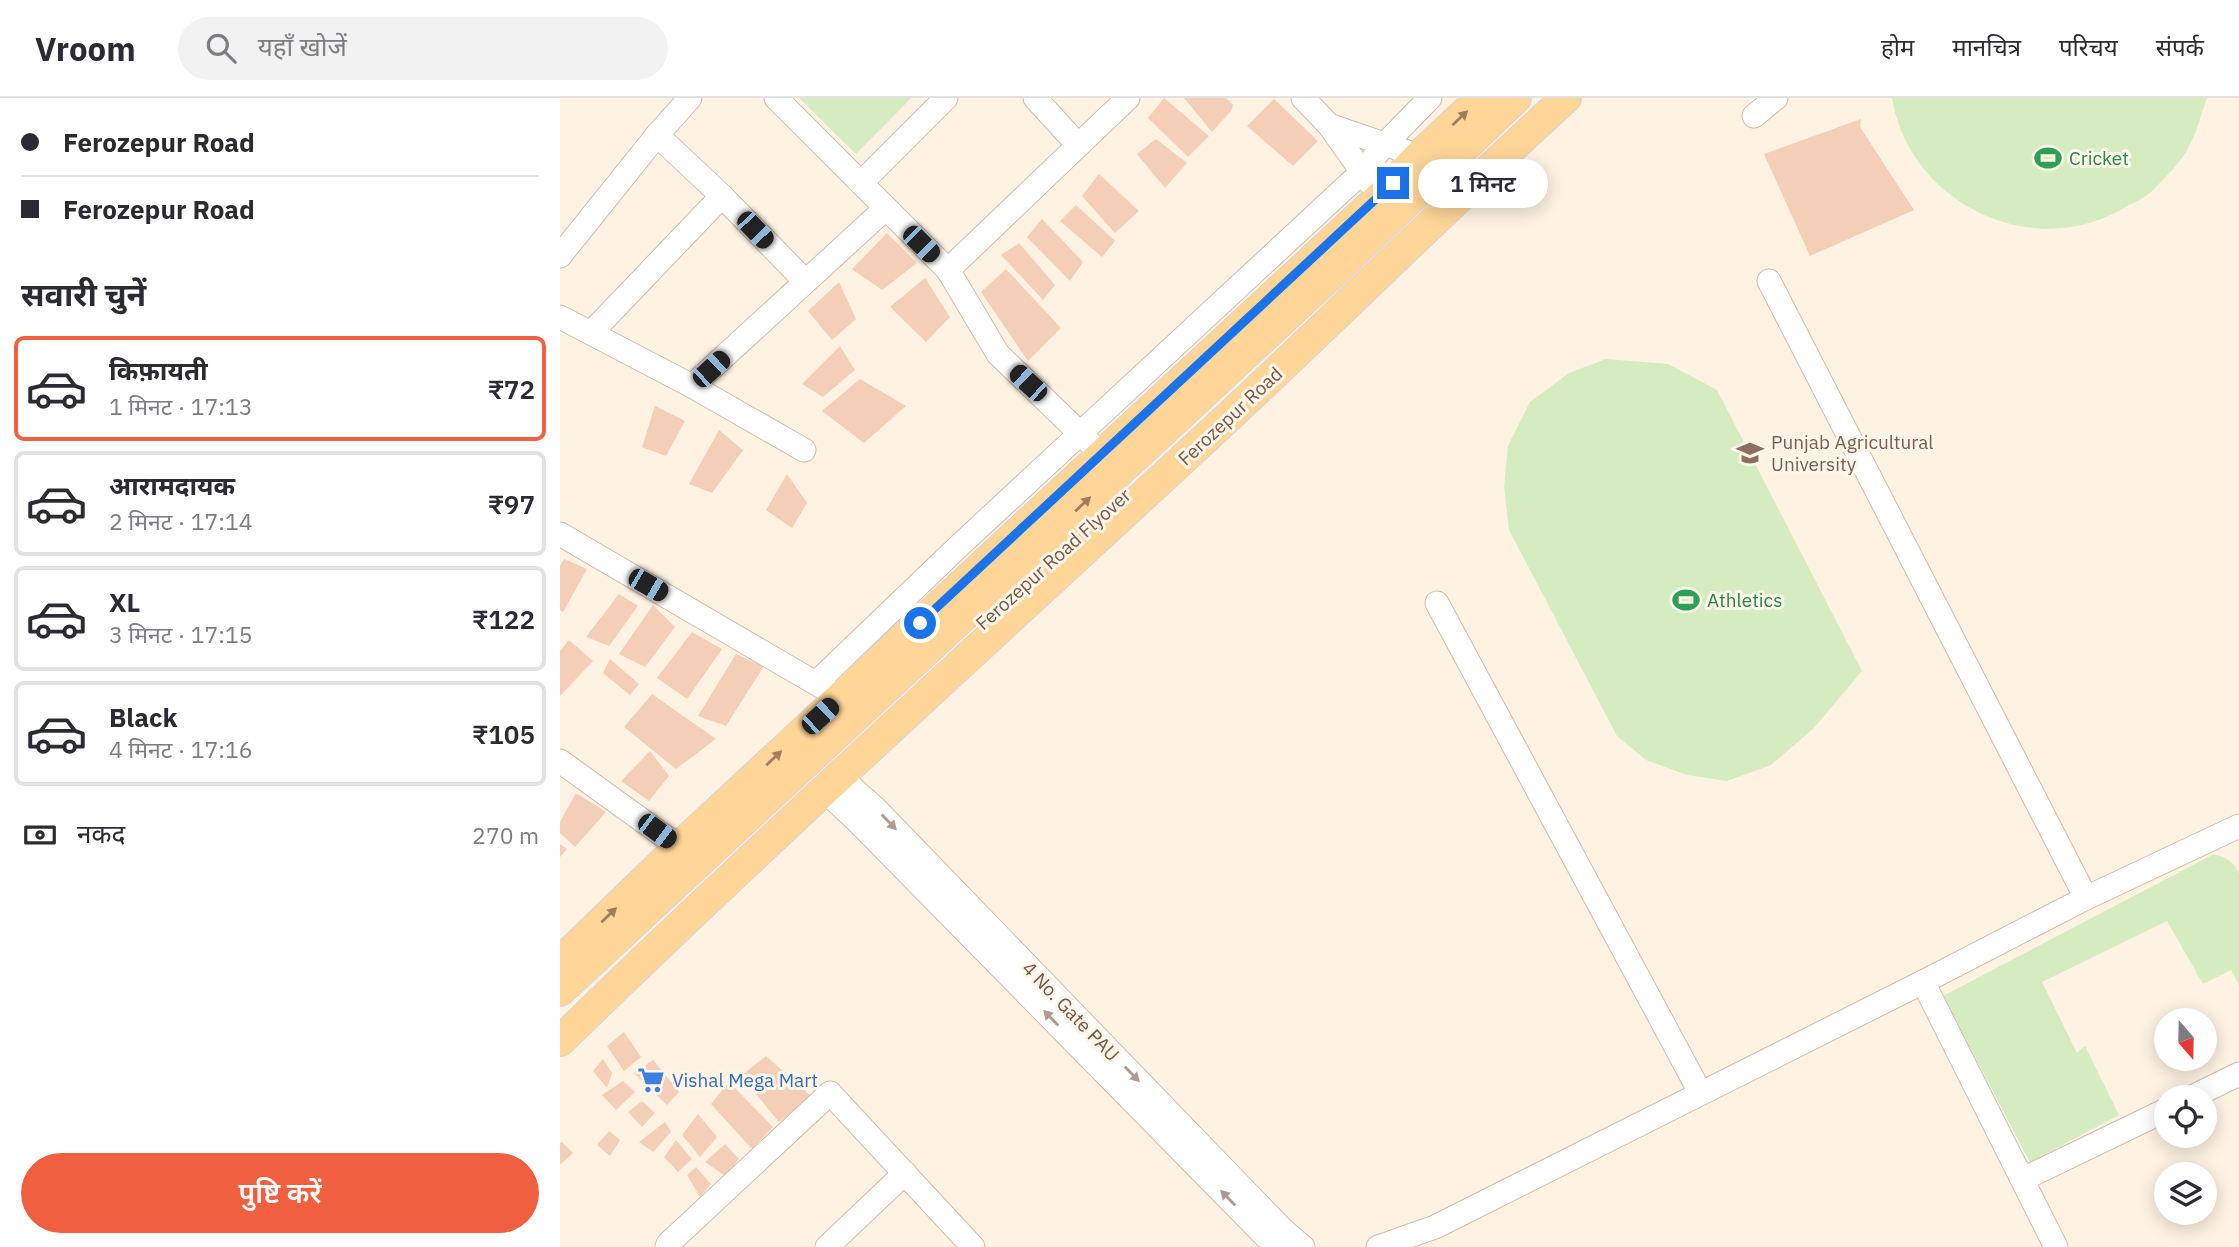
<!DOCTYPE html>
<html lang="hi">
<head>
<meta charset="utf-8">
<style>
  body { margin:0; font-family:"IBM Plex Sans","Noto Sans Devanagari",sans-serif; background:#f2f2f3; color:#2b2b33; height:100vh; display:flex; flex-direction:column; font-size:26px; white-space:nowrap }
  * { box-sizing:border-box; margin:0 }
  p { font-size:23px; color:#7c7c81 }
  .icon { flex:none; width:38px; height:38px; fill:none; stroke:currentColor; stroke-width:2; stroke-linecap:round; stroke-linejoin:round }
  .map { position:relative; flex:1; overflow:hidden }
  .side { display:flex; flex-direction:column; background:#fff; width:560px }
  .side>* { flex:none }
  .guide { display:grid; align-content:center; height:154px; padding:0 21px; background:#fff }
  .needle { width:46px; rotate:160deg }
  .buttons { position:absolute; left:1594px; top:910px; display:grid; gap:14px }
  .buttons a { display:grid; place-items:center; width:63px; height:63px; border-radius:50%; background:#fff; box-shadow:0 4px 18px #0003; font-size:35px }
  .end { position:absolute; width:32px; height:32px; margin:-16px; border:9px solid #1a73e8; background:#fff; box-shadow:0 0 0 4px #fff }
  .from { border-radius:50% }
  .bubble { position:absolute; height:49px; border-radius:24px; background:#fff; box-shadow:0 4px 18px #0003; font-size:23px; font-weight:600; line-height:49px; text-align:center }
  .car { position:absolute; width:21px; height:42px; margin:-21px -10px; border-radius:9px; box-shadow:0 0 5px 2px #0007; background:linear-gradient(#222 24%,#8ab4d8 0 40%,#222 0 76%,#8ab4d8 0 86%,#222 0) }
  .guide b { display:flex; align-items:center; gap:24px; height:66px; font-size:26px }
  .guide b+b { border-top:2px solid #e1e1e2 }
  .guide i { width:18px; height:18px; background:#2b2b33 }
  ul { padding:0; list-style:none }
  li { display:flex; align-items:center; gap:21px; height:105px; margin:0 14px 10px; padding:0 7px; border:4px solid #e1e1e2; border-radius:10px }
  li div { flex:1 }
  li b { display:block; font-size:26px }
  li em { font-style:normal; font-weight:600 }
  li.selected { border-color:#f06040 }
  li>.icon { width:63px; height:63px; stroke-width:1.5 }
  h2 { padding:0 21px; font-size:32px; line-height:84px }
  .pay { display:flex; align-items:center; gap:18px; height:77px; padding:0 21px; font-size:26px }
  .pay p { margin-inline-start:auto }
  .cta { display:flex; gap:14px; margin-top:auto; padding:14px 21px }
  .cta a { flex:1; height:80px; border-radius:42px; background:#f06040; color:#fff; font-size:28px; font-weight:600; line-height:80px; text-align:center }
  header { display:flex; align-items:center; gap:42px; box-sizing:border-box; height:98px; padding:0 35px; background:#fff; border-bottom:2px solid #e1e1e2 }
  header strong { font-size:33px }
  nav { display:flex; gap:38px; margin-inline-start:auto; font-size:24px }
  .search { width:490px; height:63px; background:#f2f2f3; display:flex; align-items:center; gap:18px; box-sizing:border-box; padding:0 24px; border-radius:38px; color:#7c7c81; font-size:26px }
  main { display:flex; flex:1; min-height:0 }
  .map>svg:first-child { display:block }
  .green { fill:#d4ecc0 }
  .building { fill:#f5ceb8 }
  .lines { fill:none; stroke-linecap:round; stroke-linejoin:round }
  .minor-casing { stroke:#d2bbab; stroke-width:25 }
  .major-casing { stroke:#dcd3cf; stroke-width:32 }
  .minor { stroke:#fff; stroke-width:23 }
  .major { stroke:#ffd598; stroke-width:30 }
  .oneway { fill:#a07c5f }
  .oneway2 { fill:#ae9a91 }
  .route { stroke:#1a73e8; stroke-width:9 }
  .labels { text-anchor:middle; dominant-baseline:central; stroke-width:6; stroke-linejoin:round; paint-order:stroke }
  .leisure-label { font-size:19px; fill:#27864d; stroke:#fff6ea; text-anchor:start }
  .street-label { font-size:19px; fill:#785647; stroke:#fff6ea }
  .education-label { font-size:19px; fill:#785e54; stroke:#fff6ea; text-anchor:start }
  .shop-label { font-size:19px; fill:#366cbe; stroke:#fff6ea; text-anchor:start }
</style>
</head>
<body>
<header>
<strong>Vroom</strong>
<div class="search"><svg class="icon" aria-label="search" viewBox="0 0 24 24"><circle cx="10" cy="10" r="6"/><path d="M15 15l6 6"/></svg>यहाँ खोजें</div>
<nav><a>होम</a><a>मानचित्र</a><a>परिचय</a><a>संपर्क</a></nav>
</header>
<main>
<section class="side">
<div class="guide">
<b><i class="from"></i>Ferozepur Road</b>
<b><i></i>Ferozepur Road</b>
</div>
<h2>सवारी चुनें</h2>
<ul>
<li class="selected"><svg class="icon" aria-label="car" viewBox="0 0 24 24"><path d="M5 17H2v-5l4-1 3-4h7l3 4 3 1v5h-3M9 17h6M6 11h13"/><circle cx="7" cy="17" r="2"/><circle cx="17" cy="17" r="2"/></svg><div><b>किफ़ायती</b><p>1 मिनट · 17:13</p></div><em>₹72</em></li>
<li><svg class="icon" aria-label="car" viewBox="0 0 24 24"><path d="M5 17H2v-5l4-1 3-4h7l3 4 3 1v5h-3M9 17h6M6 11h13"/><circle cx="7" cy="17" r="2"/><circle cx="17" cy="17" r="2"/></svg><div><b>आरामदायक</b><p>2 मिनट · 17:14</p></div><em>₹97</em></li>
<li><svg class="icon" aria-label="car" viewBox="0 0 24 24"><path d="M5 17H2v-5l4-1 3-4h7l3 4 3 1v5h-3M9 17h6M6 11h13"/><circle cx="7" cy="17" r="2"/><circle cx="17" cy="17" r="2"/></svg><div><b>XL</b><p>3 मिनट · 17:15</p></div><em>₹122</em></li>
<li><svg class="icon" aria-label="car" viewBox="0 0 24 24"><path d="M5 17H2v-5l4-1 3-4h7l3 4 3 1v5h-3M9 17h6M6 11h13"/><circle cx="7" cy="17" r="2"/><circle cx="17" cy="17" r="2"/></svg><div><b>Black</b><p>4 मिनट · 17:16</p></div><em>₹105</em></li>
</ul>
<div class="pay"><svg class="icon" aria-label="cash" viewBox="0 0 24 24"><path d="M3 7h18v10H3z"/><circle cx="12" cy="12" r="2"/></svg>नकद<p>270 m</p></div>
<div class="cta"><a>पुष्टि करें</a></div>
</section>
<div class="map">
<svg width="1679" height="1149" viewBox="0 0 1679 1149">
  <rect width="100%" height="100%" fill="#fef2e3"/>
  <!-- green -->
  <g class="green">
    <path d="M 239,0 L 351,0 L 296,56 Z"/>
    <path d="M 1332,0 L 1647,0 C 1641,16 1637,35 1628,50 C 1622,63 1604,81 1594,91 C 1586,100 1572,105 1562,111 C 1470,164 1349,104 1332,0 Z"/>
    <path d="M 1046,261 L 1108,266 L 1157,292 L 1302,573 L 1254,630 L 1211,667 L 1167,683 L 1127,677 L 1086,662 L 1057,638 L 949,432 L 944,389 L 948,348 L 970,304 L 1009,275 Z"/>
    <path d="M 1654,756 C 1666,759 1673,763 1679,775 L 1679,887 L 1671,872 L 1643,886 L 1607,823 L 1482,884 L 1517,955 L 1525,948 L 1559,1017 L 1470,1064 L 1383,898 Z"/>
  </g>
  <!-- building -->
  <g class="building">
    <path d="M 604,0 L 649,38 L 628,59 L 588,20 Z"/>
    <path d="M 624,0 L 666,0 L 673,7 L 671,13 L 652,34 Z"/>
    <path d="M 714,1 L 758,43 L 733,68 L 687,28 Z"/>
    <path d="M 1301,21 L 1300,29 L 1354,112 L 1250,158 L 1204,56 Z"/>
    <path d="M 596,41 L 627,65 L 605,90 L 577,56 Z"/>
    <path d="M 539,76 L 579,113 L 555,135 L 522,98 Z"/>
    <path d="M 516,107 L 555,143 L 542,159 L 500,123 Z"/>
    <path d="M 482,121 L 523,164 L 510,183 L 467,139 Z"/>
    <path d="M 327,135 L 357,165 L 322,192 L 292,171 Z"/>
    <path d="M 459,145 L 495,187 L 483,202 L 441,157 Z"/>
    <path d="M 446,171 L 501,230 L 468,263 L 421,194 Z"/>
    <path d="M 365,180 L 390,219 L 366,244 L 330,209 Z"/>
    <path d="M 279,184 L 296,221 L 272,242 L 248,213 Z"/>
    <path d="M 280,248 L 295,272 L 263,299 L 242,286 Z"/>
    <path d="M 300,281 L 346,308 L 304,345 L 262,313 Z"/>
    <path d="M 95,308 L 125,323 L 106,358 L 82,349 Z"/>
    <path d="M 159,332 L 183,352 L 152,395 L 129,386 Z"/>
    <path d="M 227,376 L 247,405 L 232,430 L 206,412 Z"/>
    <path d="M 4,461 L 27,471 L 3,514 L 0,512 L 0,468 Z"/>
    <path d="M 59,496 L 78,508 L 49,548 L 26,539 Z"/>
    <path d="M 93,507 L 115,529 L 85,569 L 59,556 Z"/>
    <path d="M 132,534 L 162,551 L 127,601 L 97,580 Z"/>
    <path d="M 9,542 L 33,563 L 0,598 L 0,553 Z"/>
    <path d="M 176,556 L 204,568 L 166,628 L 138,618 Z"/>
    <path d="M 50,561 L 79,586 L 70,597 L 43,575 Z"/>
    <path d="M 92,596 L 156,641 L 116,671 L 64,629 Z"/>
    <path d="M 90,653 L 109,678 L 89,703 L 61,683 Z"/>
    <path d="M 16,695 L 46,714 L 15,749 L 0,735 L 0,724 Z"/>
    <path d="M 0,746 L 7,751 L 0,759 Z"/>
    <path d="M 64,934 L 81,959 L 64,973 L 47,948 Z"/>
    <path d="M 206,958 L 251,998 L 219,1024 L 181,978 Z"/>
    <path d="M 43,961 L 52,975 L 47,990 L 33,973 Z"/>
    <path d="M 93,962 L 119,994 L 107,1007 L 74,975 Z"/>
    <path d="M 63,983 L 75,994 L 56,1012 L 42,997 Z"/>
    <path d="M 169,984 L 213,1029 L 192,1051 L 151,1006 Z"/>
    <path d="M 82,1003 L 95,1015 L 82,1029 L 68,1014 Z"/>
    <path d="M 138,1016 L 157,1039 L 140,1059 L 122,1037 Z"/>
    <path d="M 105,1024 L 111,1034 L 93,1054 L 79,1044 Z"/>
    <path d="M 49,1033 L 60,1042 L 50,1058 L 37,1047 Z"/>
    <path d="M 116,1042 L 132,1061 L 118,1074 L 104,1059 Z"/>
    <path d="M 2,1044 L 13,1055 L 0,1067 L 0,1045 Z"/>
    <path d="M 165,1046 L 179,1061 L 165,1078 L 145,1064 Z"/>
    <path d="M 136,1069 L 151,1086 L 140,1099 L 127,1077 Z"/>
  </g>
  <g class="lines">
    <defs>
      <g id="minor">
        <path d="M 216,0 L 388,172 L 438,256 L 530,345"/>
        <path d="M 475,0 L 518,47"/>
        <path d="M 743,0 L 769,27 L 810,85"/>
        <path d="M 1194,18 L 1216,0"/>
        <path d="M 769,27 L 859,58"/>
        <path d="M 97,37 L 162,98 L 245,183"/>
        <path d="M 301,85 L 386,0"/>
        <path d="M 0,158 L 97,37 L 130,0"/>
        <path d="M 388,172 L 568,0"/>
        <path d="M 1209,183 L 1526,800"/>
        <path d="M 0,219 L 132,288 L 244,352"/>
        <path d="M 31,235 L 162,98"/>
        <path d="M 132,288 L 326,110"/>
        <path d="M 0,436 L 269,593"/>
        <path d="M 877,505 L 1140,994"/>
        <path d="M 256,585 L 401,446 L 802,74 L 824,47 L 870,0"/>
        <path d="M 0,663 L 119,749"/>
        <path d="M 279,678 L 315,710 L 723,1132 L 743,1149"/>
        <path d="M 263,691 L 299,725 L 716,1149"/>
        <path d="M 1363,884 L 1496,1149"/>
        <path d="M 1632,999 L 1679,976"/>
        <path d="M 1463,1081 L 1606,1012"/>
        <path d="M 107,1149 L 108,1146 L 270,995 L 413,1149"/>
        <path d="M 267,1149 L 345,1075"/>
        <path d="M 818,1149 L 875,1129 L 1363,884 L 1526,800 L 1679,728"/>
      </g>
      <g id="major">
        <path d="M 0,864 L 119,749 L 820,99 L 859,58 L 921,0"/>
        <path d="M 0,893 L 775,173 L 956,0"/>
        <path d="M 0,943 C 212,737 431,539 648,338 C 769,226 885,110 1006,0"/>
      </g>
    </defs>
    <!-- minor casing -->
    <use href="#minor" class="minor-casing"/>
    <!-- major casing -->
    <use href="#major" class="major-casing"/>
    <!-- minor -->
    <use href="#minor" class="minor"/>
    <!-- major -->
    <use href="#major" class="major"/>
  </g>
  <!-- one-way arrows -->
  <defs><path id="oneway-solid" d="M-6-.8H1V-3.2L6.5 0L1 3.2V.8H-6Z" transform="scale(1.75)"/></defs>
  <g class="oneway">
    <use href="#oneway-solid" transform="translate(900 20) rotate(-43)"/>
    <use href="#oneway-solid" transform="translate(523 406) rotate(-43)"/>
    <use href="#oneway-solid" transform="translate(214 660) rotate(-43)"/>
    <use href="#oneway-solid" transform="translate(49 817) rotate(-44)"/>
  </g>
  <g class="oneway2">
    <use href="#oneway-solid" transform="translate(329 724) rotate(46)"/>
    <use href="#oneway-solid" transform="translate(491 920) rotate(-134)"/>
    <use href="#oneway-solid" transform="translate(572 976) rotate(46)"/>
    <use href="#oneway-solid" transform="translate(668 1100) rotate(-134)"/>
  </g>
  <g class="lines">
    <!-- route -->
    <path class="route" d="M 360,525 L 833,85"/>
  </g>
  <!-- icons -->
  <defs>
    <symbol id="stadium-bare" viewBox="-9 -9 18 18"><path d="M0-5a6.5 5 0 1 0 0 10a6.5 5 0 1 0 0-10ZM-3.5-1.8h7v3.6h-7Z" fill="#2e9e5b" stroke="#fff6ea" stroke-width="2.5" paint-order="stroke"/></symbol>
    <symbol id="university-bare" viewBox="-9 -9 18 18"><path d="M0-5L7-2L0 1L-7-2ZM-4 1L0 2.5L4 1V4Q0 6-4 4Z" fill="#8d6e63" stroke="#fff6ea" stroke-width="2.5" paint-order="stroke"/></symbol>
    <symbol id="supermarket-bare" viewBox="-9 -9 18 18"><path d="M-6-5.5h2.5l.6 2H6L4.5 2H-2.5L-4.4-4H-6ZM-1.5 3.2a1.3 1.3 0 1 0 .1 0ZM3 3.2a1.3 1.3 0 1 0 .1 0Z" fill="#3f7fe0" stroke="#fff6ea" stroke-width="2.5" paint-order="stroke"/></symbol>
  </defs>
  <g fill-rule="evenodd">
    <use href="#stadium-bare" x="1469" y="41" width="38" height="38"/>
    <use href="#university-bare" x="1171" y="336" width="38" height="38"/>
    <use href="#stadium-bare" x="1107" y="483" width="38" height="38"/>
    <use href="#supermarket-bare" x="72" y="963" width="38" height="38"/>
  </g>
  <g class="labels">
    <!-- leisure labels -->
    <g class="leisure-label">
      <text x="1509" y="60">Cricket</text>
      <text x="1147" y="502">Athletics</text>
    </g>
    <!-- street labels -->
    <g class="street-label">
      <text transform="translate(670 318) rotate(-43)">Ferozepur Road</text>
      <text transform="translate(493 461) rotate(-42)">Ferozepur Road Flyover</text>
      <text transform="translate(511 913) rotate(46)">4 No. Gate PAU</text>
    </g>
    <!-- education labels -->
    <g class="education-label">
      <text x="1211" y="344">Punjab Agricultural<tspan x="1211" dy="22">University</tspan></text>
    </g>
    <!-- shop labels -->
    <g class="shop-label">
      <text x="112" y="982">Vishal Mega Mart</text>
    </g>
  </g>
</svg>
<div class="buttons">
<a><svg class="needle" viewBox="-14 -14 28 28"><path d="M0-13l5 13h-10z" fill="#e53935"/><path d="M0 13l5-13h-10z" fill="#7c7c81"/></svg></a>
<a><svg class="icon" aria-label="locate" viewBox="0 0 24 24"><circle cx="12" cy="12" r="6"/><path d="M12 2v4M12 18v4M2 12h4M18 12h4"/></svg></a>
<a><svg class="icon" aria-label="layers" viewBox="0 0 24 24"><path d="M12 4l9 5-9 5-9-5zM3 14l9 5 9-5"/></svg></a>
</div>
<i class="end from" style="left:360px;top:525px"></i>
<i class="end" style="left:833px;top:85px"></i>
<div class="bubble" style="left:858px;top:61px;width:130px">1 मिनट</div>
<i class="car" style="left:195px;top:132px;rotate:136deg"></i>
<i class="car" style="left:361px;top:146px;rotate:135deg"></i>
<i class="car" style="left:151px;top:271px;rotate:47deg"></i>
<i class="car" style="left:468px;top:285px;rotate:313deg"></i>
<i class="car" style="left:88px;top:487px;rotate:120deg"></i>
<i class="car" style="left:260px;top:618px;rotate:47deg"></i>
<i class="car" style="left:97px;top:733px;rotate:127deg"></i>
</div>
</main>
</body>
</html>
